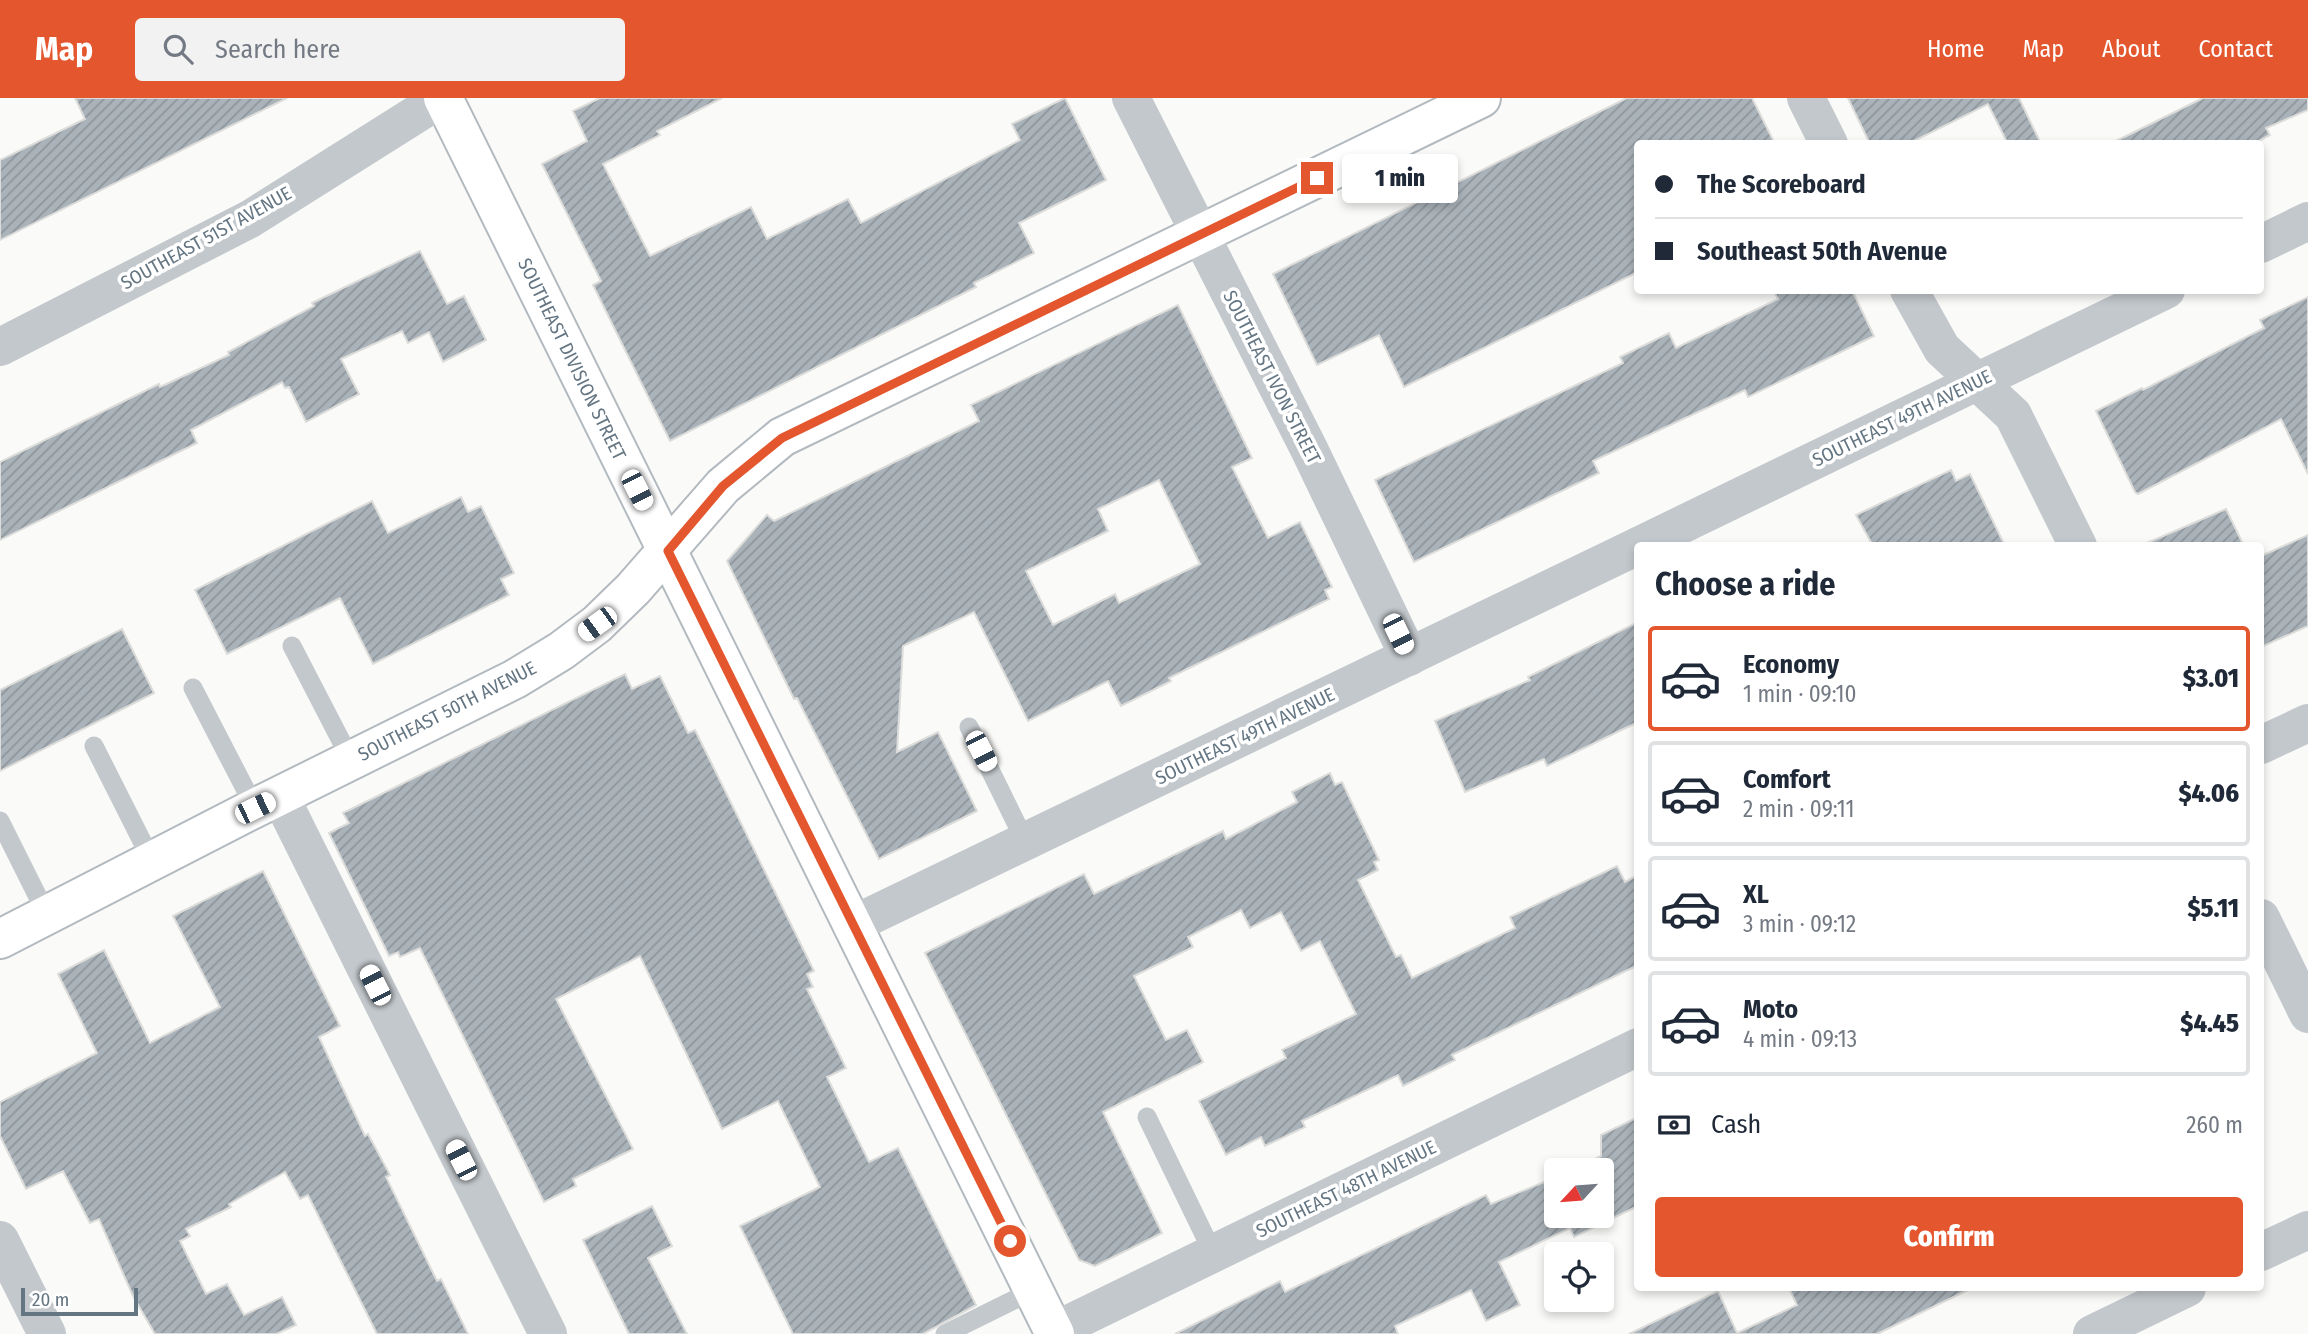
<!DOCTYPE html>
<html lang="en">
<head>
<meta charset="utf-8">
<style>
  body { margin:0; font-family:"Fira Sans Condensed",sans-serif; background:#f2f2f3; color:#1f2937; height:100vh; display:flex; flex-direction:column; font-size:26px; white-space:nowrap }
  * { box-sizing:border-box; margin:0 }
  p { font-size:23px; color:#747a83 }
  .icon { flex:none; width:38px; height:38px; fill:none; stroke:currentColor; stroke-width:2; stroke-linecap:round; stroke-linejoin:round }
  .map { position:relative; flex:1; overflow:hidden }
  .sheet { position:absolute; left:1634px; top:444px; width:630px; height:749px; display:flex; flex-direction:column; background:#fff; border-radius:7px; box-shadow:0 4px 10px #0003 }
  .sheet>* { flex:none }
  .guide { position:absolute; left:1634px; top:42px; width:630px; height:154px; border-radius:7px; box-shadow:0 4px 10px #0003; display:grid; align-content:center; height:154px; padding:0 21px; background:#fff }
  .needle { width:46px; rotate:244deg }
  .fabs { position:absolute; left:1544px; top:1060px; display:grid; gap:14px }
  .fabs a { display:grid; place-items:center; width:70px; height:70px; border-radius:7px; background:#fff; box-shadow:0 4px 10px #0003; font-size:35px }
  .scale { position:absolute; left:21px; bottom:18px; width:117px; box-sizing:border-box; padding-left:7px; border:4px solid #657683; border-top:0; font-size:19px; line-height:24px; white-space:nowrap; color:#657683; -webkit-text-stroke:5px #fff; paint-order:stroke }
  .end { position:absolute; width:32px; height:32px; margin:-16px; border:9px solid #e4572e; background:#fff; box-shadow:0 0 0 4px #fff }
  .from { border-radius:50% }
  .bubble { position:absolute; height:49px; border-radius:7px; background:#fff; box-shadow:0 4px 10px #0003; font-size:23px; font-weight:800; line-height:49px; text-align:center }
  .car { position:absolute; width:21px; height:42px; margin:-21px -10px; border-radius:9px; box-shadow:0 0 5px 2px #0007; background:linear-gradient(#fff 24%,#345 0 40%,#fff 0 76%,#345 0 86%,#fff 0) }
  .guide b { display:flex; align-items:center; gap:24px; height:66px; font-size:26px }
  .guide b+b { border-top:2px solid #e0e1e3 }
  .guide i { width:18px; height:18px; background:#1f2937 }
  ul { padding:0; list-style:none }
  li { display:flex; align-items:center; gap:21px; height:105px; margin:0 14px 10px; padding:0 7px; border:4px solid #e0e1e3; border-radius:7px }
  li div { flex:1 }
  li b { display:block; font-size:26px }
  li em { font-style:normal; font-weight:800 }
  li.on { border-color:#e4572e }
  li>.icon { width:63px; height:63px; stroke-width:1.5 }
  h2 { padding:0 21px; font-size:32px; line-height:84px }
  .pay { display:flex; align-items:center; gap:18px; height:77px; padding:0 21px; font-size:26px }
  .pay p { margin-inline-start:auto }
  .button { display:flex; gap:14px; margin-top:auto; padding:14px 21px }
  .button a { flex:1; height:80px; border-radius:7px; background:#e4572e; color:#fff; font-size:28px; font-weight:800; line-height:80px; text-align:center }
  header { display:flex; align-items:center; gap:42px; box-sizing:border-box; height:98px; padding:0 35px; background:#e4572e; color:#fff }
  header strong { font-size:33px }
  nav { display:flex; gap:38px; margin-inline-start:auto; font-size:24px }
  .search { width:490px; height:63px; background:#f2f2f3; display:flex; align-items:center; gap:18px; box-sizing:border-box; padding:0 24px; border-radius:7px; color:#747a83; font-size:26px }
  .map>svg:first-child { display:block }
  .building { fill:url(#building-hatch); stroke:#dcdcda; stroke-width:2; fill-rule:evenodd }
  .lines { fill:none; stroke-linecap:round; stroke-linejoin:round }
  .secondary-casing { stroke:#b3babf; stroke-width:42 }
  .lane { stroke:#c3c8cc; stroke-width:19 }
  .street { stroke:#c3c8cc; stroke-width:38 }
  .secondary { stroke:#fff; stroke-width:38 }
  .route { stroke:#e4572e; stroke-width:9 }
  .labels { text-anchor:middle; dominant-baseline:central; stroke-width:7; stroke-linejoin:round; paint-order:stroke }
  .street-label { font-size:19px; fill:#657683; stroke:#fff }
</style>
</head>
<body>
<header>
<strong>Map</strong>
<div class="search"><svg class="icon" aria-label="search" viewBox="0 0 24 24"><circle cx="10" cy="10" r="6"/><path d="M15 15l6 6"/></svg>Search here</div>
<nav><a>Home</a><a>Map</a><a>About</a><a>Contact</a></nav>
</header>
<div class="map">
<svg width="2308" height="1236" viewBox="0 0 2308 1236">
  <defs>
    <pattern id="building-hatch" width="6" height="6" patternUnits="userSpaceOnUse" patternTransform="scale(1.75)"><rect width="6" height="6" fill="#aab3b9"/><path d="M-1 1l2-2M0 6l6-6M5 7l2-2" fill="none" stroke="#8e969c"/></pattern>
  </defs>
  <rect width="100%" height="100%" fill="#fafaf8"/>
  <!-- building -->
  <g class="building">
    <path d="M 75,0 L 287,0 L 0,142 L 0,62 L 85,21 Z"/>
    <path d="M 600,0 L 722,0 L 657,33 L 660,37 L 603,66 L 650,158 L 751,109 L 767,141 L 848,101 L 861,125 L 1020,42 L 1012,26 L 1065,0 L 1106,82 L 1019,125 L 1034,155 L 974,185 L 976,189 L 670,343 L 593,187 L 601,183 L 542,66 L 587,43 L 573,13 Z"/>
    <path d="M 1627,0 L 1752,0 L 1775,46 L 1638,46 L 1638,174 L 1404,289 L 1379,237 L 1317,267 L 1273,176 Z"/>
    <path d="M 1848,0 L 2019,0 L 2041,46 L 2008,46 L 1988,6 L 1908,46 L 1870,46 Z"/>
    <path d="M 2203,0 L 2308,0 L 2308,12 L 2266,30 L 2270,37 L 2253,46 L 2110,46 Z"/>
    <path d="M 420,153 L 447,206 L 464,198 L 486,242 L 443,264 L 429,234 L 408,245 L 402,233 L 341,261 L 359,296 L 306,324 L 289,289 L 285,290 L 282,284 L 191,332 L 197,345 L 0,442 L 0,364 L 159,286 L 160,289 L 229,257 L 228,254 L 314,208 L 312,205 Z"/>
    <path d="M 1773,192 L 1852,192 L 1874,238 L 1748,299 L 1745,292 L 1593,363 L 1599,375 L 1414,464 L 1375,382 L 1623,265 L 1620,259 L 1669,235 L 1676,250 L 1778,201 Z"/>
    <path d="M 2308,199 L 2308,376 L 2281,321 L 2138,396 L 2135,394 L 2096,313 L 2142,290 L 2143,292 L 2264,230 L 2260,222 Z"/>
    <path d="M 1178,207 L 1252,360 L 1232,369 L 1268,440 L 1300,424 L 1332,489 L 1325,492 L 1329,501 L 1169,580 L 1171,583 L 1121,608 L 1108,583 L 1028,623 L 974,514 L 903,548 L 897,654 L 938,634 L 977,713 L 879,761 L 797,600 L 794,601 L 727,463 L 767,417 L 774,423 L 979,323 L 971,307 ZM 1159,382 L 1200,466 L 1119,505 L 1115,496 L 1053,527 L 1026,473 L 1108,433 L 1098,411 Z"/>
    <path d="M 1951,372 L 1956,383 L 1970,376 L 2005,448 L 1873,448 L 1856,417 Z"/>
    <path d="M 461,399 L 468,414 L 481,408 L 514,475 L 501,481 L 509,497 L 373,566 L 340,500 L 227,556 L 195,492 L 372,403 L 388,435 Z"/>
    <path d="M 2226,411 L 2244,448 L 2140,448 Z"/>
    <path d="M 2308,437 L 2308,528 L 2261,549 L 2261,458 Z"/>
    <path d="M 1638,524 L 1638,624 L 1547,668 L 1544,661 L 1465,694 L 1435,623 L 1530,582 L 1528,579 Z"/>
    <path d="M 122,531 L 154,595 L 0,673 L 0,592 Z"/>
    <path d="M 625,576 L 632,591 L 660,578 L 688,635 L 695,632 L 814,873 L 807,876 L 813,889 L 807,891 L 846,970 L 827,979 L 869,1064 L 898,1050 L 976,1207 L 923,1236 L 793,1236 L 740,1128 L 820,1089 L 778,1003 L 722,1031 L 640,858 L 556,901 L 633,1051 L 573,1081 L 576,1088 L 544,1104 L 420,850 L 400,859 L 398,854 L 389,858 L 329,735 L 349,725 L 343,715 Z"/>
    <path d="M 1330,675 L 1335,687 L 1342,684 L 1379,762 L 1374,764 L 1378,772 L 1358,782 L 1396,859 L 1401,857 L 1412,880 L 1515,830 L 1510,819 L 1617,768 L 1625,784 L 1638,777 L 1638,867 L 1452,957 L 1455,962 L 1403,988 L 1398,977 L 1302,1023 L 1305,1029 L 1265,1048 L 1261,1039 L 1226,1057 L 1199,1003 L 1286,960 L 1282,952 L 1356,916 L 1320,843 L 1301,853 L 1281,814 L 1250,830 L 1241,812 L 1188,839 L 1193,849 L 1134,878 L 1166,942 L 1187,932 L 1203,964 L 1103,1014 L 1162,1135 L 1095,1168 L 1079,1162 L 925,855 L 1084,776 L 1094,796 L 1223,733 L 1226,741 L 1297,704 L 1292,694 Z"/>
    <path d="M 263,773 L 340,928 L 319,939 L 365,1038 L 368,1036 L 390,1077 L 386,1079 L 437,1183 L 441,1181 L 468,1236 L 377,1236 L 308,1097 L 300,1101 L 285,1074 L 229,1106 L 231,1109 L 186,1131 L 190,1138 L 180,1143 L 206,1196 L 227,1186 L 244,1217 L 282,1199 L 296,1227 L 276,1236 L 155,1236 L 133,1198 L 99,1121 L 90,1125 L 63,1073 L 26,1091 L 0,1038 L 0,1004 L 97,955 L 58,876 L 104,852 L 150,945 L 220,909 L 173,818 Z"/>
    <path d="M 1638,1019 L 1638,1108 L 1574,1139 L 1570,1130 L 1499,1164 L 1520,1207 L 1486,1223 L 1471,1192 L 1395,1228 L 1398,1236 L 1175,1236 L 1280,1183 L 1285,1194 L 1486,1097 L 1491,1106 L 1556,1079 L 1556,1118 L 1601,1118 L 1601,1073 L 1570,1073 L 1601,1058 L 1601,1037 Z"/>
    <path d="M 652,1108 L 672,1148 L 648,1160 L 687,1236 L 629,1236 L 583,1142 Z"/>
    <path d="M 1789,1190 L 1972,1190 L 1877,1236 L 1629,1236 L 1718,1193 L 1737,1235 L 1797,1207 Z"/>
  </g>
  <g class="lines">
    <defs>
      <g id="secondary">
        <path d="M 443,0 L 1055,1236"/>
        <path d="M 0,841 L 255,710 L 515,581 L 561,553 L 597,526 L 633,491 L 723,388 L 782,339 L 1481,0"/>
      </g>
    </defs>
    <!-- secondary casing -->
    <use href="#secondary" class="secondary-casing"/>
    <!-- lane -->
    <g class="lane">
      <path d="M 292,548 L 351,662"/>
      <path d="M 193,590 L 255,710"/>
      <path d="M 969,629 L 1025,743"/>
      <path d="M 94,648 L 152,763"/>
      <path d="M 0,723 L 47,817"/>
      <path d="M 1147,1019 L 1213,1155"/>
      <path d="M 945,1236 L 1034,1192"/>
    </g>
    <!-- street -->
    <g class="street">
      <path d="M 1131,0 L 1309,351 L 1409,559"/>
      <path d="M 1806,0 L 1829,46"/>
      <path d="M 2261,146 L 2308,123"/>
      <path d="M 1909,192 L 1942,251 L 2013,317 L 2078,448"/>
      <path d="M 0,249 L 250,121 L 442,0"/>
      <path d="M 1638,448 L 2166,192"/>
      <path d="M 2261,647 L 2308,625"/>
      <path d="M 280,698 L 548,1236"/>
      <path d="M 2261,820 L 2308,916"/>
      <path d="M 852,827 L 1638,448"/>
      <path d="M 0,1142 L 47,1236"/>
      <path d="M 2261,1154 L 2308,1132"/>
      <path d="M 1054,1233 L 1638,949"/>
      <path d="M 2092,1236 L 2187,1190"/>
    </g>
    <!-- secondary -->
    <use href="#secondary" class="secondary"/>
  </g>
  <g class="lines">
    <!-- route -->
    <path class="route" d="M 1010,1143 L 668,453 L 723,388 L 782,340 L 1317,80"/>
  </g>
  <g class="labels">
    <!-- street labels -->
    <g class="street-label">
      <text transform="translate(206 140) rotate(-29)">SOUTHEAST 51ST AVENUE</text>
      <text transform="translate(572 261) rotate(64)">SOUTHEAST DIVISION STREET</text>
      <text transform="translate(1272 279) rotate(63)">SOUTHEAST IVON STREET</text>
      <text transform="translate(1902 320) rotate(-26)">SOUTHEAST 49TH AVENUE</text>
      <text transform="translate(447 613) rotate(-27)">SOUTHEAST 50TH AVENUE</text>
      <text transform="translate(1245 638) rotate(-26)">SOUTHEAST 49TH AVENUE</text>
      <text transform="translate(1346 1091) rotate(-26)">SOUTHEAST 48TH AVENUE</text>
    </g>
  </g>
</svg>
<div class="fabs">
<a><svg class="needle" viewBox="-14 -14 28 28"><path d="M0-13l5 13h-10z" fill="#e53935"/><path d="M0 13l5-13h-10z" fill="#747a83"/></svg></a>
<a><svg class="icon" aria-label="locate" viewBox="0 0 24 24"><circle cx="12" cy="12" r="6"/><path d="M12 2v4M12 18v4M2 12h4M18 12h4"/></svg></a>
</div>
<div class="scale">20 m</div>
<i class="end from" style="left:1010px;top:1143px"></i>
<i class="end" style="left:1317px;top:80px"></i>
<div class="bubble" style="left:1342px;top:56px;width:116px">1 min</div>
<i class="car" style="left:637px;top:392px;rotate:153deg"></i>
<i class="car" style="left:597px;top:526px;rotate:234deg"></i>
<i class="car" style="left:1398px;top:536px;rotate:154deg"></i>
<i class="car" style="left:981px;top:653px;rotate:153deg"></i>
<i class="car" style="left:255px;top:710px;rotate:64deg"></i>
<i class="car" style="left:375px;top:887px;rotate:333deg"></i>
<i class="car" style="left:461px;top:1062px;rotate:333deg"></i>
<div class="guide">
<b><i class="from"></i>The Scoreboard</b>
<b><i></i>Southeast 50th Avenue</b>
</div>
<section class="sheet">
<h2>Choose a ride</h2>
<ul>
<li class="on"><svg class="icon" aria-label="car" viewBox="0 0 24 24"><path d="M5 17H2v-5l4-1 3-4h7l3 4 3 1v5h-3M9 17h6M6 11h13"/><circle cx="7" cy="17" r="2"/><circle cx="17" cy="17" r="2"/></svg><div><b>Economy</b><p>1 min · 09:10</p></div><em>$3.01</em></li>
<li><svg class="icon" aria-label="car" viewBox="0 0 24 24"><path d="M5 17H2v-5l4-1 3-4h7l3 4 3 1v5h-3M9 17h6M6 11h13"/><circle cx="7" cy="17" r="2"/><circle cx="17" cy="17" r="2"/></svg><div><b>Comfort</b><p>2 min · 09:11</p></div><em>$4.06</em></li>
<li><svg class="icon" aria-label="car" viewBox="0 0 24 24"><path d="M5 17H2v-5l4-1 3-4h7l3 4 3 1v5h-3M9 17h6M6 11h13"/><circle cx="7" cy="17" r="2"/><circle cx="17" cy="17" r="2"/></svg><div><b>XL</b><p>3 min · 09:12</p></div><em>$5.11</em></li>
<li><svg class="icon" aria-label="car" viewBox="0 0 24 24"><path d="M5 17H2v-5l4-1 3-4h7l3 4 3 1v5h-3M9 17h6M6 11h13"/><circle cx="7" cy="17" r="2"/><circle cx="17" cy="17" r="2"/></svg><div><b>Moto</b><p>4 min · 09:13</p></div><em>$4.45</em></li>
</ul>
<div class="pay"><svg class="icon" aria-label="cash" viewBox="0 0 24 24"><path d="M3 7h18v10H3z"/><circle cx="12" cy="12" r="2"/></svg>Cash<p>260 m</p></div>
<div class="button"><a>Confirm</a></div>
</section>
</div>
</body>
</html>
